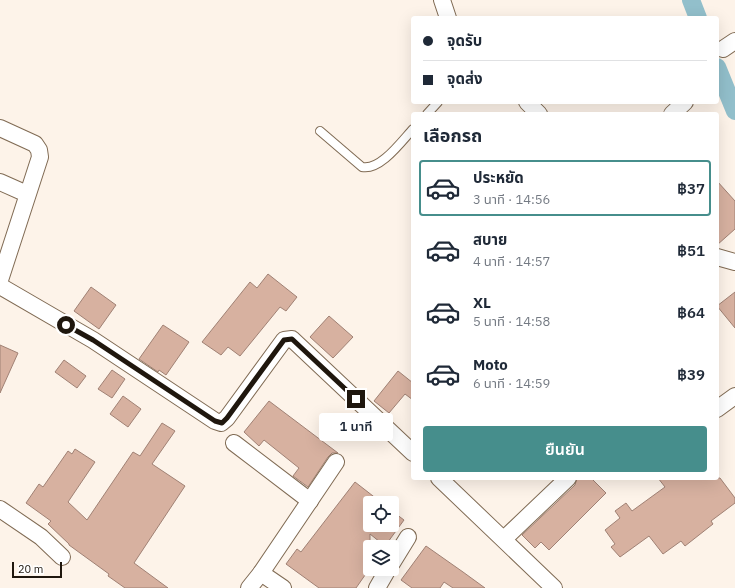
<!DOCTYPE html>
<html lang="th">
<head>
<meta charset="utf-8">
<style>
  body { margin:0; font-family:"IBM Plex Sans","Noto Sans Thai",sans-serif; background:#f2f2f3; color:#1f2937; height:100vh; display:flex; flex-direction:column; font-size:15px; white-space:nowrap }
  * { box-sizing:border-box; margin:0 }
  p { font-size:13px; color:#747a83 }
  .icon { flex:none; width:22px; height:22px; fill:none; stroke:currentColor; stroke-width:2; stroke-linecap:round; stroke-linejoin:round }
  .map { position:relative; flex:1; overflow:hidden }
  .details { position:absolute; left:411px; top:112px; width:308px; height:368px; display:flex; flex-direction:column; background:#fff; border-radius:4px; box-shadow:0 4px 16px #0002 }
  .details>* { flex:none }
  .guide { position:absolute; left:411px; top:16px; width:308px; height:88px; border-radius:4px; box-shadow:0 4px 16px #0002; display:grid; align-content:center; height:88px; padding:0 12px; background:#fff }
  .controls { position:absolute; left:363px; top:496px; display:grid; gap:8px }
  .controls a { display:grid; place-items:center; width:36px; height:36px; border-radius:4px; background:#fff; box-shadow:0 4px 16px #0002; font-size:20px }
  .scale { position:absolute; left:12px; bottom:10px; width:50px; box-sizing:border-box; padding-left:4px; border:2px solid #1f170e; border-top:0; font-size:11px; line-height:14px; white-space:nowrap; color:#1f170e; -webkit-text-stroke:3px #fff; paint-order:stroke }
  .end { position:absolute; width:18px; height:18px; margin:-9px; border:5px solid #1f170e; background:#fff; box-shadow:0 0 0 2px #fff }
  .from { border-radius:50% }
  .bubble { position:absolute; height:28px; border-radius:4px; background:#fff; box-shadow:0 4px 16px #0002; font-size:13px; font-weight:600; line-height:28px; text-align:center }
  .guide b { display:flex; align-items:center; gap:14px; height:38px; font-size:15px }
  .guide b+b { border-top:1px solid #e0e1e3 }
  .guide i { width:10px; height:10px; background:#1f2937 }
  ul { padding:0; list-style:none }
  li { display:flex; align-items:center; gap:12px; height:56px; margin:0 8px 6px; padding:0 4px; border:2px solid transparent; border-radius:4px }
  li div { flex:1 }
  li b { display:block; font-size:15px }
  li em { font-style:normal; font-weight:600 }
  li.selected { border-color:#468e8c }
  li>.icon { width:36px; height:36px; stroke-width:1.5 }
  h2 { padding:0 12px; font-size:18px; line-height:48px }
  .primary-button { display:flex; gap:8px; margin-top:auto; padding:8px 12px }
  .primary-button a { flex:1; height:46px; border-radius:4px; background:#468e8c; color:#fff; font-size:16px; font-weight:600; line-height:46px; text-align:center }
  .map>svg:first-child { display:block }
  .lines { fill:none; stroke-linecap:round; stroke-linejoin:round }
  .canal { stroke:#92bfcb; stroke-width:18 }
  .building { fill:#d7b1a0; stroke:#a08174 }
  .service-casing { stroke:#806b54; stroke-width:10 }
  .minor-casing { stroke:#806b54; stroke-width:18 }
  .service { stroke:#fff; stroke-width:8 }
  .minor { stroke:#fff; stroke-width:16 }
  .route { stroke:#1f170e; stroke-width:5 }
</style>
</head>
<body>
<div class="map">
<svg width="735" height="588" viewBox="0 0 735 588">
  <rect width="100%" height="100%" fill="#fdf3e9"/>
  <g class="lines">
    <!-- canal -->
    <g class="canal">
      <path d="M 691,0 L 698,18"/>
      <path d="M 717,67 L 735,111"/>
    </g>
  </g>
  <!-- building -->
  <g class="building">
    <path d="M 717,181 L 735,201 L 735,229 L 717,245 Z"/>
    <path d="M 268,274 L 297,297 L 286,311 L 280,307 L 240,356 L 228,347 L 221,355 L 202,342 L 250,282 L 257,288 Z"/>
    <path d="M 91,287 L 116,305 L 99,329 L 74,311 Z"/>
    <path d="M 735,292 L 735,328 L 717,306 Z"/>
    <path d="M 329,316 L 353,337 L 333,358 L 310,337 Z"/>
    <path d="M 163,325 L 189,342 L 166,375 L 159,370 L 158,372 L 139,359 Z"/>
    <path d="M 0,345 L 18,353 L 0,393 Z"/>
    <path d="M 64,360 L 86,376 L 77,388 L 55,372 Z"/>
    <path d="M 112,370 L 125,379 L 112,398 L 98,389 Z"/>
    <path d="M 398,371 L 413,383 L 413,400 L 405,394 L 389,413 L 374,401 Z"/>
    <path d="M 123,396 L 141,409 L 128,427 L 110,414 Z"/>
    <path d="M 269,401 L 338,453 L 332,453 L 328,457 L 308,487 L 293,476 L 299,468 L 264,440 L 259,446 L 244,432 Z"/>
    <path d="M 162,423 L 175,431 L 152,464 L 185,486 L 134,563 L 168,588 L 125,588 L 108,576 L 109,574 L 69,545 L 69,544 L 48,524 L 51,521 L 26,503 L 39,484 L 43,487 L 68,451 L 72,454 L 75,449 L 95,462 L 68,502 L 87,520 L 133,452 L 140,456 Z"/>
    <path d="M 577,478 L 591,478 L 606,493 L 549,550 L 541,542 L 535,548 L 522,535 L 575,485 Z"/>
    <path d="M 658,478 L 720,478 L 735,498 L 735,503 L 711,521 L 713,524 L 685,546 L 681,541 L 663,554 L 649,536 L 620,557 L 611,547 L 615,544 L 605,530 L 620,518 L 615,511 L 626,503 L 632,511 L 665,487 Z"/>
    <path d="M 355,482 L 382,503 L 370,503 L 370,525 L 392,525 L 392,511 L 404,520 L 385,546 L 370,534 L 370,568 L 356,588 L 319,588 L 286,564 L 297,549 L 301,552 Z"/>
    <path d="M 426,546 L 463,572 L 485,588 L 453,588 L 444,582 L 440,588 L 412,588 L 401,580 Z"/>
  </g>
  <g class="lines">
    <defs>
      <g id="service">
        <path d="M 427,114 L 438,102"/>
        <path d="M 320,131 L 362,167 C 380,171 401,142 413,129"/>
      </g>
      <g id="minor">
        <path d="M 442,0 L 448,18"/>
        <path d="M 723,49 L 735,41"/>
        <path d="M 527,102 L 539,114"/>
        <path d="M 672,114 L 685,102"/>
        <path d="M 0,128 L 35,144 L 39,150 L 40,157 L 0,280"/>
        <path d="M 0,182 L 27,194"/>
        <path d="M 717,257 L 735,262"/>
        <path d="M 0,286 L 93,340 L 215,421 L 221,423 L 227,418 L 284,340 L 292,339 L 413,453"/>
        <path d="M 717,409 L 735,396"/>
        <path d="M 234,443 L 310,501"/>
        <path d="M 439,478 L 554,588"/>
        <path d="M 0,509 L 41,537 L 62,557"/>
        <path d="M 504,539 L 568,478"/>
        <path d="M 392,563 L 408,537"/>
        <path d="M 261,573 L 283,588"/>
        <path d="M 249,588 L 261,573 L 336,462"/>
        <path d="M 377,588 L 388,569"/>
      </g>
    </defs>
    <!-- service casing -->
    <use href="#service" class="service-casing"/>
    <!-- minor casing -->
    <use href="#minor" class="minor-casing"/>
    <!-- service -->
    <use href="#service" class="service"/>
    <!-- minor -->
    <use href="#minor" class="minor"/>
  </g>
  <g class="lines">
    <!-- route -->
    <path class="route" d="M 66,325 L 93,340 L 215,421 L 222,423 L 227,418 L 284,340 L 292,339 L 356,399"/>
  </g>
</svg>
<div class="controls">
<a><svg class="icon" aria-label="locate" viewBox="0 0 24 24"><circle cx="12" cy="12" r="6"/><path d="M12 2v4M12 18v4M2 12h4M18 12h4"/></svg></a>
<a><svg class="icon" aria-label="layers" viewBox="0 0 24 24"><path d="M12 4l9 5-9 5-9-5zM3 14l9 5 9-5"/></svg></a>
</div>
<div class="scale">20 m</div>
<i class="end from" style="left:66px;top:325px"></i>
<i class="end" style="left:356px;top:399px"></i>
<div class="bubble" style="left:319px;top:413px;width:74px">1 นาที</div>
<div class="guide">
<b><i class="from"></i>จุดรับ</b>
<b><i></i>จุดส่ง</b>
</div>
<section class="details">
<h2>เลือกรถ</h2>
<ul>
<li class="selected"><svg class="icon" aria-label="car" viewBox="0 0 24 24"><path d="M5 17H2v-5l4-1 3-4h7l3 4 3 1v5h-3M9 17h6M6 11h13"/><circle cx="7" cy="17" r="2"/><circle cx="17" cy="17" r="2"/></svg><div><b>ประหยัด</b><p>3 นาที · 14:56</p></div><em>฿37</em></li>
<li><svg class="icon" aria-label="car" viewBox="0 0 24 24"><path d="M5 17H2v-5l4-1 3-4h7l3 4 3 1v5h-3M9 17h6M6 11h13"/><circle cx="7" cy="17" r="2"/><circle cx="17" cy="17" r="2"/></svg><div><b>สบาย</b><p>4 นาที · 14:57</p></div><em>฿51</em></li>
<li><svg class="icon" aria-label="car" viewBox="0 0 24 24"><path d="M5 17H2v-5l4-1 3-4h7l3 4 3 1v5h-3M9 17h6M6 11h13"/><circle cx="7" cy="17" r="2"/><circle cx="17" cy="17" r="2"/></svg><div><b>XL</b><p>5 นาที · 14:58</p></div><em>฿64</em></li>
<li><svg class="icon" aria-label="car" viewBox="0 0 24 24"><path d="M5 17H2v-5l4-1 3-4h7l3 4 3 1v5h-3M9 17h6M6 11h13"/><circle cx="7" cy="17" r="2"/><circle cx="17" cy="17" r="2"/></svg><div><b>Moto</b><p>6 นาที · 14:59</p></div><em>฿39</em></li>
</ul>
<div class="primary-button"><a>ยืนยัน</a></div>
</section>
</div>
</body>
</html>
